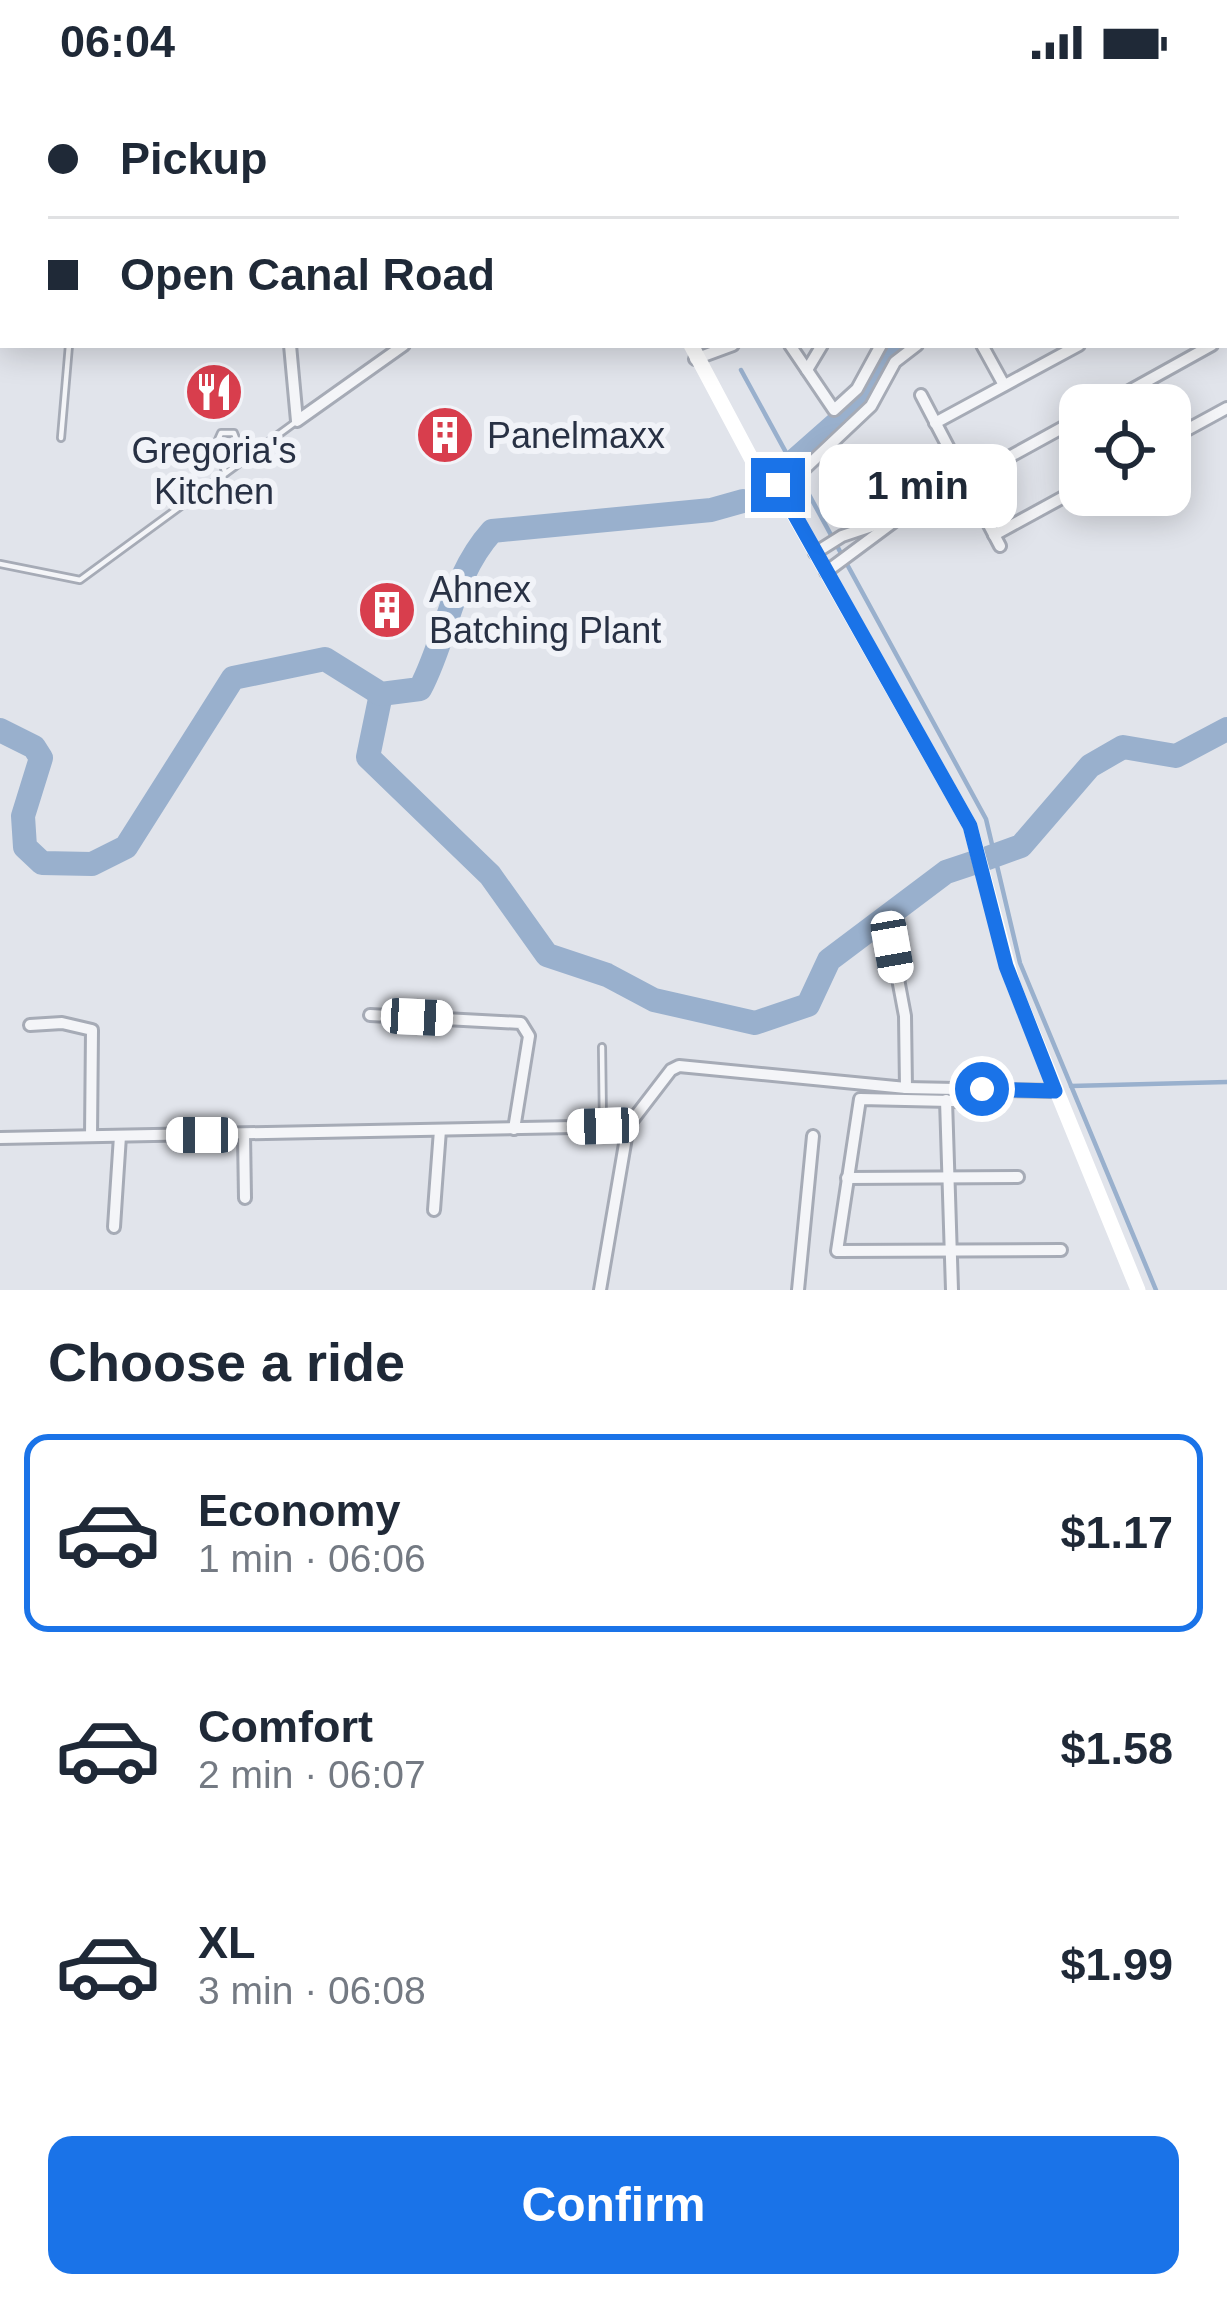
<!DOCTYPE html>
<html lang="en">
<head>
<meta charset="utf-8">
<style>
  body { margin:0; font-family:Helvetica,sans-serif; background:#f6f6f7; color:#1f2937; height:100vh; display:flex; flex-direction:column; font-size:45px; white-space:nowrap }
  * { box-sizing:border-box; margin:0 }
  p { font-size:39px; color:#747a83 }
  .icon { flex:none; width:66px; height:66px; fill:none; stroke:currentColor; stroke-width:2; stroke-linecap:round; stroke-linejoin:round }
  .map { position:relative; height:1206px; overflow:hidden }
  .side { display:flex; flex-direction:column; background:#fff; flex:1 }
  .side>* { flex:none }
  .guide { position:absolute; left:0px; top:0px; width:1227px; height:264px; box-shadow:0 6px 30px #0003; display:grid; align-content:center; height:264px; padding:0 48px; background:#fff }
  .buttons { position:absolute; left:1059px; top:300px; display:grid; gap:24px }
  .buttons a { display:grid; place-items:center; width:132px; height:132px; border-radius:24px; background:#fff; box-shadow:0 6px 30px #0003; font-size:60px }
  .end { position:absolute; width:54px; height:54px; margin:-27px; border:15px solid #1a73e8; background:#fff; box-shadow:0 0 0 6px #fff }
  .from { border-radius:50% }
  .bubble { position:absolute; height:84px; border-radius:24px; background:#fff; box-shadow:0 6px 30px #0003; font-size:39px; font-weight:700; line-height:84px; text-align:center }
  .car { position:absolute; width:36px; height:72px; margin:-36px -18px; border-radius:15px; box-shadow:0 0 9px 3px #0007; background:linear-gradient(#fff 24%,#345 0 40%,#fff 0 76%,#345 0 86%,#fff 0) }
  .guide b { display:flex; align-items:center; gap:42px; height:114px; font-size:45px }
  .guide b+b { border-top:3px solid #e0e1e3 }
  .guide i { width:30px; height:30px; background:#1f2937 }
  ul { padding:0; list-style:none }
  li { display:flex; align-items:center; gap:36px; height:198px; margin:0 24px 18px; padding:0 24px; border:6px solid transparent; border-radius:24px }
  li div { flex:1 }
  li b { display:block; font-size:45px }
  li em { font-style:normal; font-weight:700 }
  li.current { border-color:#1a73e8 }
  li>.icon { width:108px; height:108px; stroke-width:1.5 }
  h2 { padding:0 48px; font-size:54px; line-height:144px }
  .button { display:flex; gap:24px; margin-top:auto; padding:24px 48px }
  .button a { flex:1; height:138px; border-radius:24px; background:#1a73e8; color:#fff; font-size:48px; font-weight:700; line-height:138px; text-align:center }
  .status { display:flex; justify-content:space-between; align-items:center; height:84px; padding:0 60px; background:#fff; direction:ltr }
  .status svg { height:33px; fill:currentColor }
  .map>svg:first-child { display:block }
  .lines { fill:none; stroke-linecap:round; stroke-linejoin:round }
  .stream { stroke:#99b0cd; stroke-width:4.5 }
  .canal { stroke:#99b0cd; stroke-width:14 }
  .river { stroke:#99b0cd; stroke-width:24 }
  .service-casing { stroke:#a6abb6; stroke-width:10 }
  .minor-casing { stroke:#a6abb6; stroke-width:16 }
  .service { stroke:#f4f5f8; stroke-width:4.5 }
  .minor { stroke:#f4f5f8; stroke-width:10 }
  .secondary { stroke:#fff; stroke-width:15 }
  .route { stroke:#1a73e8; stroke-width:15 }
  .labels { text-anchor:middle; dominant-baseline:central; stroke-width:12; stroke-linejoin:round; paint-order:stroke }
  .poi-label { font-size:36px; fill:#283144; stroke:#f1f3f8; text-anchor:start }
</style>
</head>
<body>
<div class="status"><b>06:04</b><svg viewBox="0 0 49 12"><path d="M0 12V9h3v3zM5 12V6h3v6zM10 12V3h3v9zM15 12V0h3v12zM26 1h20v11H26zM47 4h2v5h-2z"/></svg></div>
<div class="map">
<svg width="1227" height="1206" viewBox="0 0 1227 1206">
  <rect width="100%" height="100%" fill="#e1e4eb"/>
  <g class="lines">
    <!-- stream -->
    <g class="stream">
      <path d="M 741,286 L 986,735 L 1020,879 L 1156,1206"/>
      <path d="M 1071,1002 L 1227,998"/>
    </g>
    <!-- canal -->
    <path class="canal" d="M 706,0 L 707,3"/>
    <!-- river -->
    <g class="river">
      <path d="M 1224,79 L 1227,79"/>
      <path d="M 785,385 L 861,318 L 895,261"/>
      <path d="M 381,610 L 368,673 L 490,791 L 547,871 L 607,891 L 654,916 L 755,939 L 808,921 L 829,876 L 946,788 L 973,779"/>
      <path d="M 0,646 L 34,663 L 41,674 L 23,732 L 25,763 L 42,779 L 92,780 L 126,763 L 233,594 L 325,575 L 381,610 L 420,605 C 449,550 450,494 492,447 L 711,426 L 743,417"/>
      <path d="M 985,775 L 1021,762 L 1090,682 L 1123,663 L 1176,672 L 1227,645"/>
    </g>
    <defs>
      <g id="service">
        <path d="M 61,354 L 69,261"/>
        <path d="M 225,388 L 217,358 L 221,349 L 234,349 L 244,375"/>
        <path d="M 0,480 L 80,496 L 297,337"/>
        <path d="M 602,963 L 603,1042"/>
      </g>
      <g id="minor">
        <path d="M 271,0 L 271,3"/>
        <path d="M 765,0 L 765,3"/>
        <path d="M 77,3 L 78,0"/>
        <path d="M 916,3 L 920,0"/>
        <path d="M 982,3 L 982,0"/>
        <path d="M 1035,3 L 1035,0"/>
        <path d="M 1224,174 L 1227,179"/>
        <path d="M 1224,254 L 1227,253"/>
        <path d="M 290,261 L 297,337 L 404,261"/>
        <path d="M 790,261 L 834,326 L 857,305 L 881,261"/>
        <path d="M 982,261 L 1004,301"/>
        <path d="M 695,275 L 733,261"/>
        <path d="M 807,286 L 822,261"/>
        <path d="M 921,311 L 1000,462"/>
        <path d="M 1104,321 L 1212,261"/>
        <path d="M 935,339 L 1079,261"/>
        <path d="M 1170,355 L 1227,324"/>
        <path d="M 781,407 L 871,322 L 895,278 L 917,261"/>
        <path d="M 994,451 L 1080,404"/>
        <path d="M 815,469 L 842,452 L 896,434"/>
        <path d="M 826,488 L 900,433 L 1080,334"/>
        <path d="M 370,931 L 521,939 L 529,952 L 514,1045"/>
        <path d="M 30,941 L 62,939 L 92,946 L 91,1052"/>
        <path d="M 906,1004 L 1055,1007"/>
        <path d="M 946,1016 L 952,1206"/>
        <path d="M 996,1018 L 860,1015 L 837,1167 L 1061,1166"/>
        <path d="M 244,1050 L 245,1114"/>
        <path d="M 0,1054 L 628,1042"/>
        <path d="M 847,1094 L 1018,1093"/>
        <path d="M 434,1126 L 440,1046"/>
        <path d="M 114,1143 L 120,1052"/>
        <path d="M 600,1206 L 628,1042 L 671,986 L 679,982 L 906,1004 L 905,932 L 892,863"/>
        <path d="M 798,1206 L 813,1052"/>
      </g>
    </defs>
    <!-- service casing -->
    <use href="#service" class="service-casing"/>
    <!-- minor casing -->
    <use href="#minor" class="minor-casing"/>
    <!-- service -->
    <use href="#service" class="service"/>
    <!-- minor -->
    <use href="#minor" class="minor"/>
    <!-- secondary -->
    <g class="secondary">
      <path d="M 668,0 L 669,3"/>
      <path d="M 691,261 L 759,389 L 777,401 L 970,742 L 1013,900 L 1138,1206"/>
    </g>
  </g>
  <g class="lines">
    <!-- route -->
    <path class="route" d="M 778,401 L 970,742 L 1006,882 L 1055,1007 L 982,1005"/>
  </g>
  <!-- icons -->
  <defs>
    <symbol id="restaurant-disc" viewBox="-11 -11 22 22"><circle r="9.5" fill="#d83e4d" stroke="#f1f3f8"/><path d="M-5-6h1v4h1v-4h1v4h1v-4h1v5L-1.5 .5V6h-2V.5L-5-1ZM5-6V6H3V1.5H1.5Q1.5-4 5-6Z" fill="#fff"/></symbol>
    <symbol id="building-disc" viewBox="-11 -11 22 22"><circle r="9.5" fill="#d83e4d" stroke="#f1f3f8"/><path d="M-4-6H4V6H1V3H-1V6H-4ZM-2.5-4.3h1.7v1.8h-1.7ZM.8-4.3h1.7v1.8H.8ZM-2.5-1h1.7V.8h-1.7ZM.8-1h1.7V.8H.8Z" fill="#fff"/></symbol>
  </defs>
  <g fill-rule="evenodd">
    <use href="#restaurant-disc" x="181" y="275" width="66" height="66"/>
    <use href="#building-disc" x="412" y="318" width="66" height="66"/>
    <use href="#building-disc" x="354" y="493" width="66" height="66"/>
  </g>
  <g class="labels">
    <!-- poi labels -->
    <g class="poi-label">
      <text x="487" y="351">Panelmaxx</text>
      <text x="214" y="366" text-anchor="middle">Gregoria's<tspan x="214" dy="41">Kitchen</tspan></text>
      <text x="429" y="505">Ahnex<tspan x="429" dy="41">Batching Plant</tspan></text>
    </g>
  </g>
</svg>
<div class="buttons">
<a><svg class="icon" aria-label="locate" viewBox="0 0 24 24"><circle cx="12" cy="12" r="6"/><path d="M12 2v4M12 18v4M2 12h4M18 12h4"/></svg></a>
</div>
<i class="end from" style="left:982px;top:1005px"></i>
<i class="end" style="left:778px;top:401px"></i>
<div class="bubble" style="left:819px;top:360px;width:198px">1 min</div>
<i class="car" style="left:892px;top:863px;rotate:170deg"></i>
<i class="car" style="left:417px;top:933px;rotate:93deg"></i>
<i class="car" style="left:603px;top:1042px;rotate:268deg"></i>
<i class="car" style="left:202px;top:1051px;rotate:270deg"></i>
<div class="guide">
<b><i class="from"></i>Pickup</b>
<b><i></i>Open Canal Road</b>
</div>
</div>
<section class="side">
<h2>Choose a ride</h2>
<ul>
<li class="current"><svg class="icon" aria-label="car" viewBox="0 0 24 24"><path d="M5 17H2v-5l4-1 3-4h7l3 4 3 1v5h-3M9 17h6M6 11h13"/><circle cx="7" cy="17" r="2"/><circle cx="17" cy="17" r="2"/></svg><div><b>Economy</b><p>1 min · 06:06</p></div><em>$1.17</em></li>
<li><svg class="icon" aria-label="car" viewBox="0 0 24 24"><path d="M5 17H2v-5l4-1 3-4h7l3 4 3 1v5h-3M9 17h6M6 11h13"/><circle cx="7" cy="17" r="2"/><circle cx="17" cy="17" r="2"/></svg><div><b>Comfort</b><p>2 min · 06:07</p></div><em>$1.58</em></li>
<li><svg class="icon" aria-label="car" viewBox="0 0 24 24"><path d="M5 17H2v-5l4-1 3-4h7l3 4 3 1v5h-3M9 17h6M6 11h13"/><circle cx="7" cy="17" r="2"/><circle cx="17" cy="17" r="2"/></svg><div><b>XL</b><p>3 min · 06:08</p></div><em>$1.99</em></li>
</ul>
<div class="button"><a>Confirm</a></div>
</section>
</body>
</html>
